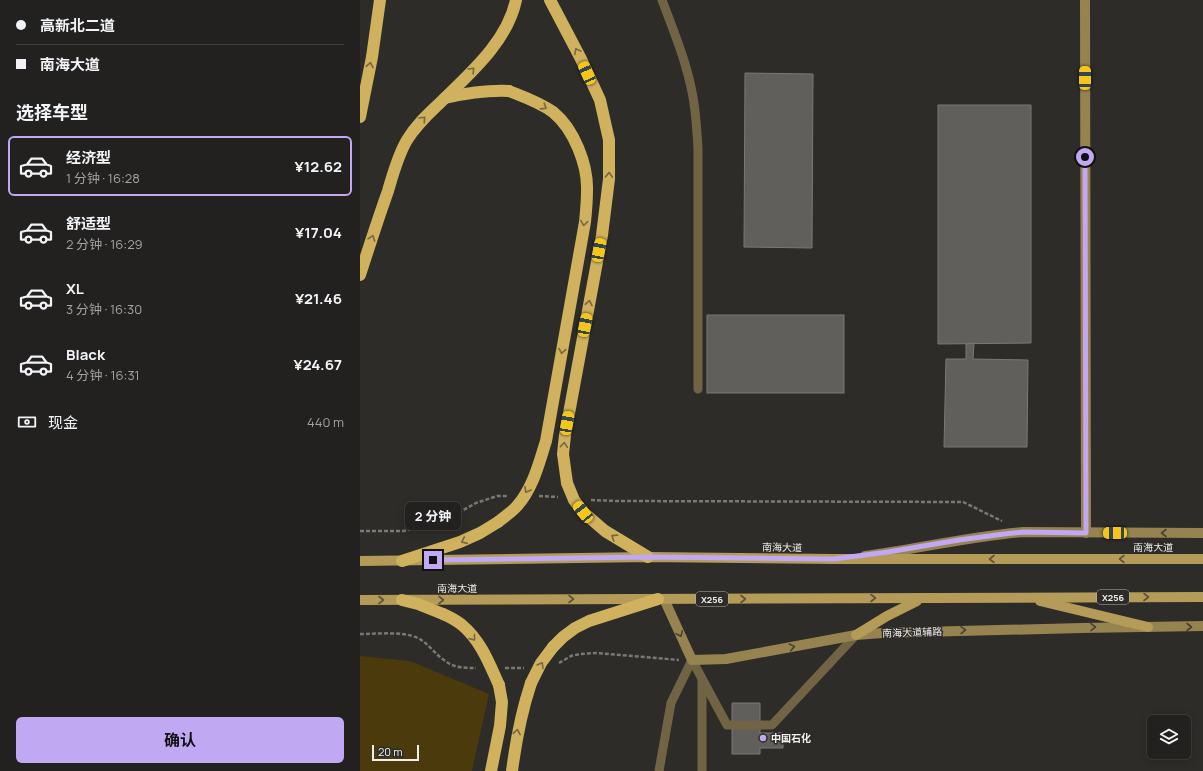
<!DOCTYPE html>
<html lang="zh">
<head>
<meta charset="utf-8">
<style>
  body { margin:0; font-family:Manrope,"Noto Sans SC",sans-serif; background:#2e2e2c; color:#f1f3f6; height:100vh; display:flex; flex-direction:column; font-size:15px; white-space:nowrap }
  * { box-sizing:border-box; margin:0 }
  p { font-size:13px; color:#a2a3a4 }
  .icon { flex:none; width:22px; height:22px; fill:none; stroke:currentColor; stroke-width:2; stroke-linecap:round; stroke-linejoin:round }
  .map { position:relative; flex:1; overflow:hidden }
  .side { display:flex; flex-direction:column; background:#22211f; width:360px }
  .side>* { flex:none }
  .hud { display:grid; align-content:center; height:88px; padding:0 16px; background:#22211f }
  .buttons { position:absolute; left:787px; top:715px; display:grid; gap:8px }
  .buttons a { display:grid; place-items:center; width:44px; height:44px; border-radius:6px; background:#22211f; box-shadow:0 2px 10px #0003,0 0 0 1px #3f3e3d; font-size:20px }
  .scale { position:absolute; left:12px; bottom:10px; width:47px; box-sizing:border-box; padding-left:4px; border:2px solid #eeeeec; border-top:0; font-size:11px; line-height:14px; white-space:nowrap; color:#eeeeec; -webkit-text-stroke:3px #2d2c29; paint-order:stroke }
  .end { position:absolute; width:18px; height:18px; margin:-9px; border:5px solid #c1a8f3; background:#111; box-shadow:0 0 0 2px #111 }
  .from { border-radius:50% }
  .bubble { position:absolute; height:28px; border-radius:6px; background:#22211f; box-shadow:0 2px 10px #0003,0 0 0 1px #3f3e3d; font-size:13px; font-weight:700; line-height:28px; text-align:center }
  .car { position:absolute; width:12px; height:24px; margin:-12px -6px; border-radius:5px; box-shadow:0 0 3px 1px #0007; background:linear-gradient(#f5c518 24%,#345 0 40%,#f5c518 0 76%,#345 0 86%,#f5c518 0) }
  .hud b { display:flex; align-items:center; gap:14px; height:38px; font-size:15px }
  .hud b+b { border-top:1px solid #3f3e3d }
  .hud i { width:10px; height:10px; background:#f1f3f6 }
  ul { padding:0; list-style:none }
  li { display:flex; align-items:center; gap:12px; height:60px; margin:0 8px 6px; padding:0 8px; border:2px solid transparent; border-radius:6px }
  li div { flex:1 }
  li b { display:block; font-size:15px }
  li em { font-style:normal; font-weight:700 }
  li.current { border-color:#c1a8f3 }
  li>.icon { width:36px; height:36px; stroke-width:1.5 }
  h2 { padding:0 16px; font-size:18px; line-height:48px }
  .pay { display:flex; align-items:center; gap:10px; height:44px; padding:0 16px; font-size:15px }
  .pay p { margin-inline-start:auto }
  .cta { display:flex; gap:8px; margin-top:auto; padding:8px 16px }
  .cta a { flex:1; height:46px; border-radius:6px; background:#c1a8f3; color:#111; font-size:16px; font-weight:700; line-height:46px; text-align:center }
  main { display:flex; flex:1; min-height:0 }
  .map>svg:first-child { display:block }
  .green { fill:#4a3a0c }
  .building { fill:#605f5b; stroke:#7a7975 }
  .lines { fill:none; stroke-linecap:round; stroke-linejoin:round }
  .path { stroke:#797876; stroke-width:2.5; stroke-dasharray:4 2; stroke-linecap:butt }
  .lane { stroke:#706445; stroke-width:9 }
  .secondary { stroke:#978350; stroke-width:10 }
  .primary { stroke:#b49b58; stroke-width:10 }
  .highway { stroke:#cfb15e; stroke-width:12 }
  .highway-bridge { stroke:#cfb15e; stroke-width:12 }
  .oneway { stroke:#766841 }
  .oneway2 { stroke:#484233 }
  .oneway3 { stroke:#5c5339 }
  .route { stroke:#c1a8f3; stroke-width:5 }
  .poi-dot { fill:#c1a8f3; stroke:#2d2c29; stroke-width:1.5 }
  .labels { text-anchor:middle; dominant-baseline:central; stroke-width:3; stroke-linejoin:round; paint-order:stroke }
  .shield { fill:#2d2c29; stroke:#b4b4b2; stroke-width:1 }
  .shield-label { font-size:9px; font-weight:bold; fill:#eeeeec }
  .street-label { font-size:10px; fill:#eeeeec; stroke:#2d2c29 }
  .poi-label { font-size:10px; font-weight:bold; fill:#eeeeec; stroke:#2d2c29; text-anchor:start }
</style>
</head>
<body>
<main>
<section class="side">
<div class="hud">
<b><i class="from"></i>高新北二道</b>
<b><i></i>南海大道</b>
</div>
<h2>选择车型</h2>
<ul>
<li class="current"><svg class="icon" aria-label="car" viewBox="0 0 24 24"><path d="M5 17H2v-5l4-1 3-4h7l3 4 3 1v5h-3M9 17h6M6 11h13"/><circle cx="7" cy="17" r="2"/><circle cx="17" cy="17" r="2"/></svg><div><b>经济型</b><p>1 分钟 · 16:28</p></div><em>¥12.62</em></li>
<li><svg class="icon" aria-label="car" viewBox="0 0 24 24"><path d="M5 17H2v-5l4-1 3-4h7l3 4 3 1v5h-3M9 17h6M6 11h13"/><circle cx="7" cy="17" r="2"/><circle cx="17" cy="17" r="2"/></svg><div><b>舒适型</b><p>2 分钟 · 16:29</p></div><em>¥17.04</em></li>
<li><svg class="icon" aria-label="car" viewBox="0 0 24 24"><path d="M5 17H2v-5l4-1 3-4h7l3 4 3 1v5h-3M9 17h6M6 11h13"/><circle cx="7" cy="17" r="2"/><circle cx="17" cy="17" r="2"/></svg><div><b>XL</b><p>3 分钟 · 16:30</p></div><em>¥21.46</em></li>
<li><svg class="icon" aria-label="car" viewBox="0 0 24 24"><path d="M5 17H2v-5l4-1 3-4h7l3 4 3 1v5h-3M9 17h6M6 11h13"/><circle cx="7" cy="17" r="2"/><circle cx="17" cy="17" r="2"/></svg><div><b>Black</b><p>4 分钟 · 16:31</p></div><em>¥24.67</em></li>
</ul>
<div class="pay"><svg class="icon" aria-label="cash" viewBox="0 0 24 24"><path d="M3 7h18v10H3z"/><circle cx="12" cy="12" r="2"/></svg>现金<p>440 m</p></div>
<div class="cta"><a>确认</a></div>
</section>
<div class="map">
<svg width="843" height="771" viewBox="0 0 843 771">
  <rect width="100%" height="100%" fill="#2d2c29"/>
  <!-- green -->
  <path class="green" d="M 0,656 L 50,661 L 129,694 L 112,771 L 0,771 Z"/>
  <!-- building -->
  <g class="building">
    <path d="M 385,73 L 453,74 L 452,248 L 384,247 Z"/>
    <path d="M 578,105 L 671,105 L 671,343 L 578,344 Z"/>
    <rect x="347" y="315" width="137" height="78"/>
    <path d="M 614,343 L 613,359 L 668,360 L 667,447 L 584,447 L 586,359 L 606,359 L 606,344 Z"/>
    <path d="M 372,703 L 400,703 L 400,733 L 423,733 L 423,748 L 400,748 L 400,754 L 372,754 Z"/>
  </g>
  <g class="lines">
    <!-- path -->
    <g class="path">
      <path d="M 179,496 L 198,497"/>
      <path d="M 231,500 L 257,501 L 603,502 L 642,521"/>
      <path d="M 0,531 L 43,531 L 78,524 L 116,503 L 137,496 L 148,496"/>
      <path d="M 0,634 C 16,634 44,631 58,638 C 69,644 75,654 84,660 C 93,668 105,668 116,668"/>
      <path d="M 199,663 L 211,656 L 220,654 L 236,653 L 319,660"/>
      <path d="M 145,668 L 164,668"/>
    </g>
    <!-- lane -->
    <g class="lane">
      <path d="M 302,0 C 314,32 327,63 333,97 C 336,114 337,131 338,149 L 338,389"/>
      <path d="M 332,660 L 367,725 L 412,725 L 496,635"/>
      <path d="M 342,680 L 342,771"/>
      <path d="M 299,771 L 311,703 L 332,660"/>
    </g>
    <!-- secondary -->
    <g class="secondary">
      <path d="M 725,0 L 726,533"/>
      <path d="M 505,556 C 558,549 611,536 664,532 L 843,533"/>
      <path d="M 304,599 L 332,660 L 366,659 L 496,635 L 522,633 L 721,628 L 843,626"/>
    </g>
    <!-- primary -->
    <g class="primary">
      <path d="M 0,561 L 288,557 L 473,559 L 843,559"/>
      <path d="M 0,600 L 843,597"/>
      <path d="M 680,601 L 788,627"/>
      <path d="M 496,635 L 527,616 L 557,601"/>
    </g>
    <!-- highway -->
    <g class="highway">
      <path d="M 190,0 L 221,59 L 240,100 L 249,140 L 249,179 L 242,235 L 205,435 L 203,454 L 207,483"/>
      <path d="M 85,98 C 107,93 127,90 149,91"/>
      <path d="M 0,117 L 12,57 L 20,0"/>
      <path d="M 0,275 C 9,247 18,219 28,191 C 33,174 38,155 47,140 C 58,122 72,111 86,97 C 114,70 148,39 156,0"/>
      <path d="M 223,512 L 245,531 L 288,557"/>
      <path d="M 42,561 L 100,542 L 120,533 L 138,522"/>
      <path d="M 42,600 L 58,604 L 83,614"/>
      <path d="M 193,647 L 203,637 L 215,628 L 229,621 L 298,599"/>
      <path d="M 131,771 L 140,726 L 142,702 L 139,685"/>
      <path d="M 152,771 C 156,740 161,713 171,683"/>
    </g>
    <!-- highway-bridge -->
    <g class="highway-bridge">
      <path d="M 207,483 L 214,500 L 223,512"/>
      <path d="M 138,522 C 144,517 152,512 157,506 C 173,488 179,463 186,441 L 225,222 C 226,212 227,201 227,191 C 228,165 214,129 193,112 C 179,102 164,97 149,91"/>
      <path d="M 83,614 C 90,617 97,621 102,625 C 121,641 129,663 139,685"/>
      <path d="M 171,683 L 181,663 L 193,647"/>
    </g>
  </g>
  <!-- one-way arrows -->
  <defs><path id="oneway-chevron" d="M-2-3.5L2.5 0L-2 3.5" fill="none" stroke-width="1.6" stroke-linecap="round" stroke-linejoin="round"/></defs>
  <g class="oneway">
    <use href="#oneway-chevron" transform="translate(217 51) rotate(-118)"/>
    <use href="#oneway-chevron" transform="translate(10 65) rotate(-79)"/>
    <use href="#oneway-chevron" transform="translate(112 70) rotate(-46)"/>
    <use href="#oneway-chevron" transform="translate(184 107) rotate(32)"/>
    <use href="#oneway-chevron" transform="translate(63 119) rotate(-47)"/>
    <use href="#oneway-chevron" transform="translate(249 175) rotate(-88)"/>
    <use href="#oneway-chevron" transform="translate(224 223) rotate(98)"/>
    <use href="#oneway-chevron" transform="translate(12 238) rotate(-72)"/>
    <use href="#oneway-chevron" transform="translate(229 303) rotate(-79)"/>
    <use href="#oneway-chevron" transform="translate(202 351) rotate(100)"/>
    <use href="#oneway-chevron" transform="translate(204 445) rotate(-85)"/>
    <use href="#oneway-chevron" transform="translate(167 490) rotate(119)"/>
    <use href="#oneway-chevron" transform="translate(254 537) rotate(-147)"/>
    <use href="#oneway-chevron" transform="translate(104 541) rotate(156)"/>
    <use href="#oneway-chevron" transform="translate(113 638) rotate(51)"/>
    <use href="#oneway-chevron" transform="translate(181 665) rotate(-60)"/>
    <use href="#oneway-chevron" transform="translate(157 732) rotate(-81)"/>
  </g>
  <g class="oneway2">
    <use href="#oneway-chevron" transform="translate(804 533) rotate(-180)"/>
    <use href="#oneway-chevron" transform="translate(733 627) rotate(-1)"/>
    <use href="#oneway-chevron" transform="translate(829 627)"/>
    <use href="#oneway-chevron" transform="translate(603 630) rotate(-1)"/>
    <use href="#oneway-chevron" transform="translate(320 634) rotate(65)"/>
    <use href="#oneway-chevron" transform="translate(432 647) rotate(-11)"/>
  </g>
  <g class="oneway3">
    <use href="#oneway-chevron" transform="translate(632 559) rotate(180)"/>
    <use href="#oneway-chevron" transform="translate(762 559) rotate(180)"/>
    <use href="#oneway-chevron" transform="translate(786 597)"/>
    <use href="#oneway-chevron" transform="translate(513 598)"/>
    <use href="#oneway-chevron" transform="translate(211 599)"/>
    <use href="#oneway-chevron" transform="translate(383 599)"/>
    <use href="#oneway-chevron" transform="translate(21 600)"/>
    <use href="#oneway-chevron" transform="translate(81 600)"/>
  </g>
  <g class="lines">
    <!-- route -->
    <path class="route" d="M 73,560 L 288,557 L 474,559 L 528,552 L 599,540 L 644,534 L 664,532 L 726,533 L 725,157"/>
  </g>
  <!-- markers -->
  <circle class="poi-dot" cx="403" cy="738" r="4"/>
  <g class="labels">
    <!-- shield labels -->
    <g class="shield">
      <rect x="737" y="590" width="32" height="14" rx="3"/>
      <rect x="336" y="592" width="32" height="14" rx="3"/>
    </g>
    <g class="shield-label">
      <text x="753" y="597">X256</text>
      <text x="352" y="599">X256</text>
    </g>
    <!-- street labels -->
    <g class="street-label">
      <text transform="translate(422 547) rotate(1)">南海大道</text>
      <text x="793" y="547">南海大道</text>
      <text x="97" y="588">南海大道</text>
      <text transform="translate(552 632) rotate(-2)">南海大道辅路</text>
    </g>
    <!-- poi labels -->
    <g class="poi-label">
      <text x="411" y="738">中国石化</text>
    </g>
  </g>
</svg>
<div class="buttons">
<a><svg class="icon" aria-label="layers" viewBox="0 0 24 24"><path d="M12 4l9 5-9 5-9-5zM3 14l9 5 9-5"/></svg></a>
</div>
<div class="scale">20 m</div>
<i class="end from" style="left:725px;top:157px"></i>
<i class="end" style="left:73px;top:560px"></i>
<div class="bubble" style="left:45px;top:502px;width:56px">2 分钟</div>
<i class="car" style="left:227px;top:73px;rotate:336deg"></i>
<i class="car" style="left:725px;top:78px;rotate:0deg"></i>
<i class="car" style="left:239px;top:250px;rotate:11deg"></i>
<i class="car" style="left:225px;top:325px;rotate:11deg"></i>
<i class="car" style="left:207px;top:423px;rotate:10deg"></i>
<i class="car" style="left:223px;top:512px;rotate:322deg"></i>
<i class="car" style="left:755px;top:533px;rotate:270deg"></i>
</div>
</main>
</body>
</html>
